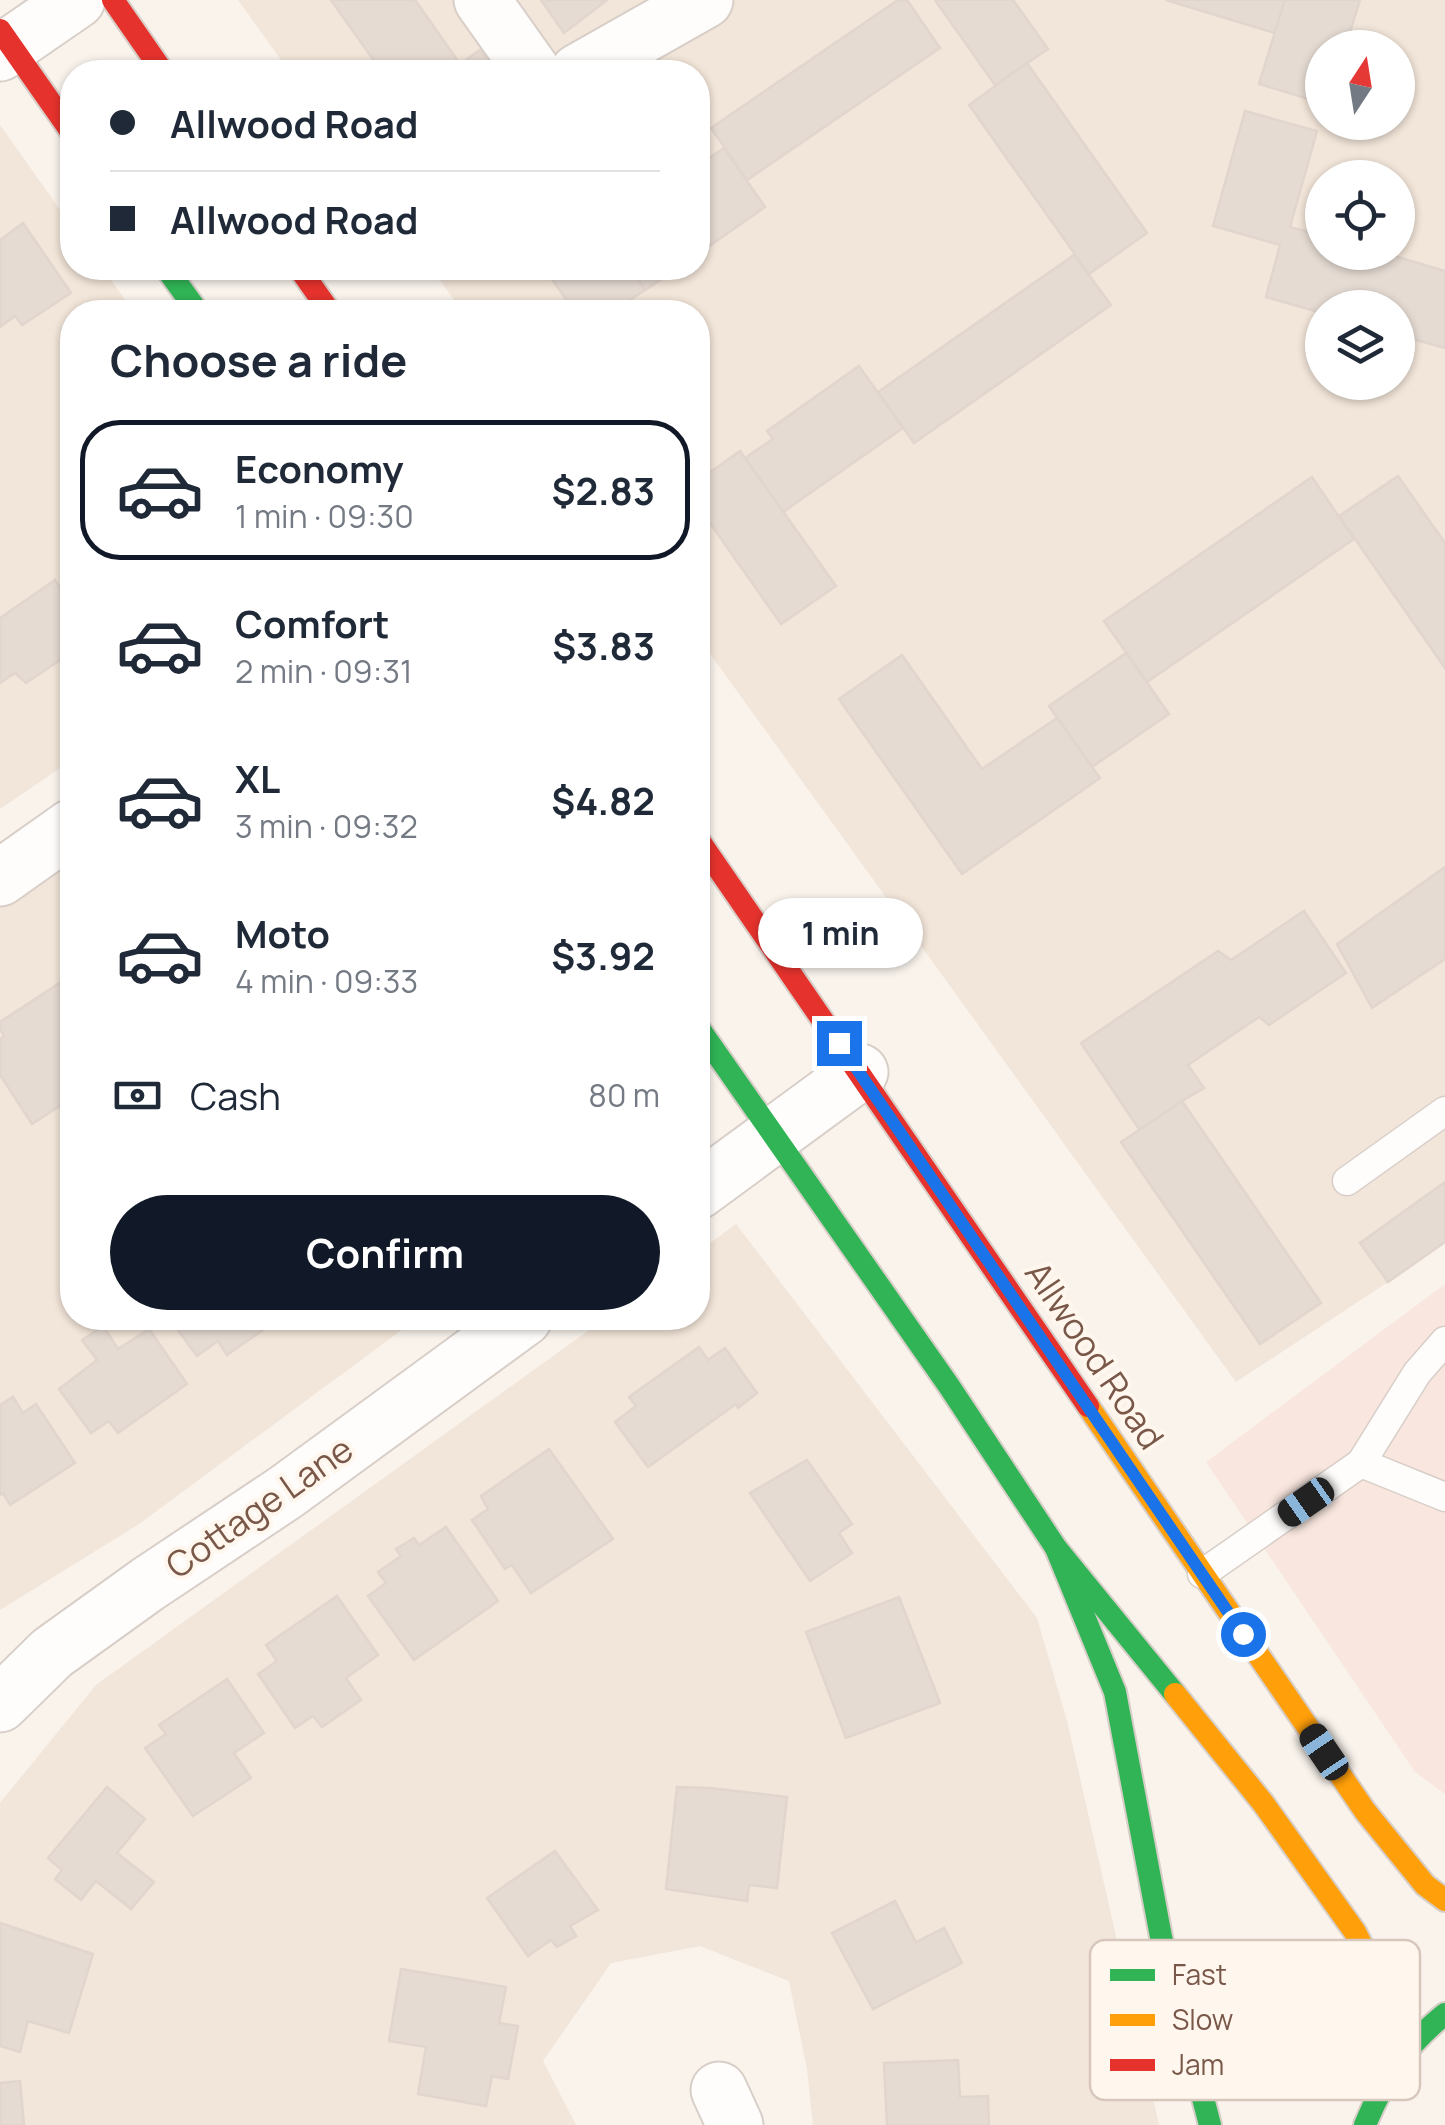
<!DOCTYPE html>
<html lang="en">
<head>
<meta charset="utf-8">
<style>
  body { margin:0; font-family:Manrope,sans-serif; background:#f6f6f7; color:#1f2937; height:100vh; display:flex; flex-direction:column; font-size:38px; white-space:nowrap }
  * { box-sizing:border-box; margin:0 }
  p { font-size:32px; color:#747a83 }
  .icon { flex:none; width:55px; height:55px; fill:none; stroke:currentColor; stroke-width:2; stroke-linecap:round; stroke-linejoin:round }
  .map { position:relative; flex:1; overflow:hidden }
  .drawer { position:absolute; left:60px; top:300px; width:650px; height:1030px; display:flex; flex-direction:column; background:#fff; border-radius:40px; box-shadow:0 2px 8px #0004 }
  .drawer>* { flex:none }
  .top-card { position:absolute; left:60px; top:60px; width:650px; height:220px; border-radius:40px; box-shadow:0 2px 8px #0004; display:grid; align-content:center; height:220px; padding:0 50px; background:#fff }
  .needle { width:65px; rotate:12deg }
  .buttons { position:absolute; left:1305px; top:30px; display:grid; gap:20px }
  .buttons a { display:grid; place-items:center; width:110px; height:110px; border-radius:50%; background:#fff; box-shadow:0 2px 8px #0004; font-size:50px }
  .end { position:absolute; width:45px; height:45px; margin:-22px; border:12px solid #1a73e8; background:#fff; box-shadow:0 0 0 5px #fff }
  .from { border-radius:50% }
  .bubble { position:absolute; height:70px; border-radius:35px; background:#fff; box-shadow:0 2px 8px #0004; font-size:32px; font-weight:700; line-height:70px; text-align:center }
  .car { position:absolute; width:30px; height:60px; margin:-30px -15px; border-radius:12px; box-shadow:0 0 8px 2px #0007; background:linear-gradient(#222 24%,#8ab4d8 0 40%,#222 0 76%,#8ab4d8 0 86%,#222 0) }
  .top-card b { display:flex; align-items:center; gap:35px; height:95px; font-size:38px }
  .top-card b+b { border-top:2px solid #e0e1e3 }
  .top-card i { width:25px; height:25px; background:#1f2937 }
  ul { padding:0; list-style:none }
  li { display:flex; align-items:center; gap:30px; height:140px; margin:0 20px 15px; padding:0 30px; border:5px solid transparent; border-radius:40px }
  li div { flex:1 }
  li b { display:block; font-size:38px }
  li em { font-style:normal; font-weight:700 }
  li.current { border-color:#111827 }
  li>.icon { width:90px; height:90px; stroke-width:1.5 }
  h2 { padding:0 50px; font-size:45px; line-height:120px }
  .pay { display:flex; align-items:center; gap:25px; height:110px; padding:0 50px; font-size:38px }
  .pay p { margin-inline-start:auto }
  .button { display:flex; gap:20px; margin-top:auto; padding:20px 50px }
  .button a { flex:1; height:115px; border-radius:60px; background:#111827; color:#fff; font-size:40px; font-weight:700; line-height:115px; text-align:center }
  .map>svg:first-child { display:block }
  .residential { fill:#f2e5d9; fill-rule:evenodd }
  .commercial { fill:#f9e7df }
  .building { fill:#e5dbd3; stroke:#e2d5ce; stroke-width:2.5 }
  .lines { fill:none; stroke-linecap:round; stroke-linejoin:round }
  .lane-casing { stroke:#d8cec8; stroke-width:31 }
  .street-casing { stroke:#d8cec8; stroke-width:59 }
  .fast-casing { stroke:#d8cec8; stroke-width:26 }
  .slow-casing { stroke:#d8cec8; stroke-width:26 }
  .jam-casing { stroke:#d8cec8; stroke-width:26 }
  .lane { stroke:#fefdfc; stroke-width:28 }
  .street { stroke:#fefdfc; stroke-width:55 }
  .fast { stroke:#30b455; stroke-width:22 }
  .slow { stroke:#ff9f0a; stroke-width:22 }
  .jam { stroke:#e5322d; stroke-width:22 }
  .route { stroke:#1a73e8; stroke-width:12 }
  .labels { text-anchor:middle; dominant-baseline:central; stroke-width:8; stroke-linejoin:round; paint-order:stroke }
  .street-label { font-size:35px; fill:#795849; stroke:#fff7ee }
  .key { fill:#fff7ee; stroke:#d7c7bc; stroke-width:2.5 }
  .key-label { font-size:28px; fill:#795849 }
</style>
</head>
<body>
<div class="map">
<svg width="1445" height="2125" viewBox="0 0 1445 2125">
  <rect width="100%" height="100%" fill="#f9f3ec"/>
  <!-- residential -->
  <g class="residential">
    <path d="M 238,0 L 1445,0 L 1445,1242 L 1388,1282 L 1236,1382 L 698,637 L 698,312 L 463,312 L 431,268 L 698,268 L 698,72 L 290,72 ZM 1322,48 L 1398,48 L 1398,122 L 1322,122 ZM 1322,178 L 1398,178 L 1398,252 L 1322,252 ZM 1322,308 L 1398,308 L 1398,382 L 1322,382 Z"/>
    <path d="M 0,125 L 72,227 L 72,268 L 102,268 L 134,312 L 72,312 L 72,760 L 0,809 Z"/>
    <path d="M 72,848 L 72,1318 L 418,1318 L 139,1524 L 0,1610 L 0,905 Z"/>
    <path d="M 736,1224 L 1037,1618 L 1067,1721 L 1159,2125 L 813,2125 L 807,2069 L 789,1981 L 700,1946 L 611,1963 L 543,2061 L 576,2125 L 0,2125 L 0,1803 L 96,1685 L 606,1318 L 698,1318 L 698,1252 Z"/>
  </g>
  <!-- commercial -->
  <path class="commercial" d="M 1445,1284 L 1445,1794 L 1415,1772 L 1206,1462 Z"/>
  <!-- building -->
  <g class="building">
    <path d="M 331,0 L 415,0 L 460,64 L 447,72 L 382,72 Z"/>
    <path d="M 541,0 L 607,0 L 564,33 Z"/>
    <path d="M 898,0 L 907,0 L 940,48 L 747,180 L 711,128 Z"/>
    <path d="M 935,0 L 1013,0 L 1048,49 L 995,85 Z"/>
    <path d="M 1166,0 L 1285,0 L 1275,33 Z"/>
    <path d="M 1285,0 L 1360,0 L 1345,48 L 1322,48 L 1322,103 L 1259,84 Z"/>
    <path d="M 480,50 L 495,72 L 447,72 L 460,64 Z"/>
    <path d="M 1027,63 L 1147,233 L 1089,274 L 969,105 Z"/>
    <path d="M 1245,111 L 1317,131 L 1290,227 L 1322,236 L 1322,252 L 1381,252 L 1445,271 L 1445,348 L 1398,335 L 1398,308 L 1322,308 L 1322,313 L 1266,297 L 1280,245 L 1213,226 Z"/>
    <path d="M 724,148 L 765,207 L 698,254 L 698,166 Z"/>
    <path d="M 23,223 L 71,293 L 22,325 L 15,316 L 0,327 L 0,240 Z"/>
    <path d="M 1074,255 L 1111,305 L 914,443 L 878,392 Z"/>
    <path d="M 544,268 L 630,268 L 645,290 L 612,312 L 575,312 Z"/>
    <path d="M 630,268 L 678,268 L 645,290 Z"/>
    <path d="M 859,366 L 903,428 L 783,512 L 745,458 L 773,439 L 767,431 Z"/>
    <path d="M 740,451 L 836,586 L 781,624 L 698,506 L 698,481 Z"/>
    <path d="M 1398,476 L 1445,543 L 1445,668 L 1339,516 Z"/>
    <path d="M 1312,477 L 1354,539 L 1147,682 L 1104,621 Z"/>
    <path d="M 55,580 L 72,604 L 72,652 L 26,683 L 15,673 L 0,683 L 0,618 Z"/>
    <path d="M 1126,653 L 1169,714 L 1092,767 L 1049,706 Z"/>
    <path d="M 902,655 L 982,769 L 1057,718 L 1100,778 L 962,874 L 839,699 Z"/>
    <path d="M 1445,867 L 1445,959 L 1372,1008 L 1337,944 Z"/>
    <path d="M 1304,911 L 1346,973 L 1269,1025 L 1259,1017 L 1188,1065 L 1204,1088 L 1182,1101 L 1141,1132 L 1081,1043 L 1218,951 L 1231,960 Z"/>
    <path d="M 61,982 L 72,1000 L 72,1098 L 32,1124 L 0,1075 L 0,1039 L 4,1036 L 0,1029 L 0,1022 Z"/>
    <path d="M 1182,1101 L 1321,1303 L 1260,1344 L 1121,1142 Z"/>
    <path d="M 1445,1182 L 1445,1242 L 1388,1282 L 1360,1243 Z"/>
    <path d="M 169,1318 L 280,1318 L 227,1355 L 218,1341 L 197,1356 Z"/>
    <path d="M 103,1326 L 118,1349 L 149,1329 L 187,1384 L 118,1433 L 109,1421 L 91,1433 L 59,1389 L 97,1360 L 82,1340 Z"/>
    <path d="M 699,1347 L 708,1360 L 725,1348 L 757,1393 L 738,1408 L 736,1404 L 648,1467 L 615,1422 L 636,1406 L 629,1397 Z"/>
    <path d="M 13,1397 L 23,1413 L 36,1404 L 75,1463 L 10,1505 L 3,1493 L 0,1495 L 0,1405 Z"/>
    <path d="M 549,1449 L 613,1539 L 531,1593 L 512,1565 L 505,1569 L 472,1520 L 488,1509 L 481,1496 Z"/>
    <path d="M 807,1460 L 852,1524 L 839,1533 L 852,1553 L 810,1581 L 750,1493 Z"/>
    <path d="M 446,1527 L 498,1601 L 414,1660 L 368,1596 L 386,1583 L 378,1572 L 401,1556 L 396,1549 L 414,1538 L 419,1545 Z"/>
    <path d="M 337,1596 L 378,1655 L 346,1678 L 361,1700 L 322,1727 L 313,1716 L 295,1728 L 258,1674 L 277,1661 L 266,1645 Z"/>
    <path d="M 899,1597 L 940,1703 L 846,1738 L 806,1632 Z"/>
    <path d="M 227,1679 L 264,1733 L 234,1753 L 251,1778 L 193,1816 L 145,1748 L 166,1734 L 159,1725 Z"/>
    <path d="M 107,1787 L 145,1819 L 117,1853 L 154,1882 L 131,1909 L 96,1881 L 81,1900 L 55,1879 L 62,1870 L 48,1858 Z"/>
    <path d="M 677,1787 L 710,1788 L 787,1797 L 777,1888 L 749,1885 L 747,1901 L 666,1889 Z"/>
    <path d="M 555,1851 L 598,1910 L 570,1926 L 576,1936 L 557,1947 L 551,1940 L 528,1956 L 487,1898 Z"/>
    <path d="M 895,1901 L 916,1942 L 944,1928 L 962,1963 L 873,2009 L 832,1933 Z"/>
    <path d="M 0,1923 L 93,1954 L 69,2033 L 28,2021 L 20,2052 L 0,2046 Z"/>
    <path d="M 401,1969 L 506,1987 L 499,2023 L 518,2026 L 508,2079 L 492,2076 L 486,2106 L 418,2094 L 426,2047 L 389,2041 Z"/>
    <path d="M 958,2060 L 960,2097 L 988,2096 L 989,2125 L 887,2125 L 884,2063 Z"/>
    <path d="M 20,2081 L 24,2125 L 0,2125 L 0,2083 Z"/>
  </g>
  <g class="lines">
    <defs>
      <g id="lane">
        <path d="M 1347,1181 L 1445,1111"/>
        <path d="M 1361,1463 L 1445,1497"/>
        <path d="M 1202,1574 L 1361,1463 L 1417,1373 L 1445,1341"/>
      </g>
      <g id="street">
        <path d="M 482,0 L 533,72"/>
        <path d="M 0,53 L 77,0"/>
        <path d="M 578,72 L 705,0"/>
        <path d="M 0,878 L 72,827"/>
        <path d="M 698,1191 L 860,1072"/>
        <path d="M 0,1704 L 52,1653 L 148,1584 L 286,1492 L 524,1318"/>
        <path d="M 719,2090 L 735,2125"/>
      </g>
      <g id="fast">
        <path d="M 166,268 L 198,312"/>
        <path d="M 698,1027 L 949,1386 L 1056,1548 L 1175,1694"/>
        <path d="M 1056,1548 L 1115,1692 L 1161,1937 L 1210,2125"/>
        <path d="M 1365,2125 C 1385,2077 1404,2047 1445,2014"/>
      </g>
      <g id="slow">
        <path d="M 1088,1406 L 1365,1811 L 1425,1885 L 1445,1900"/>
        <path d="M 1175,1694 L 1263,1803 L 1355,1932 L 1380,1981 L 1388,2036 L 1386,2076"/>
      </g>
      <g id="jam">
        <path d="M 113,0 L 163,72"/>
        <path d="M 0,30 L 72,133"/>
        <path d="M 299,268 L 330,312"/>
        <path d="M 698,839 L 1088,1406"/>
      </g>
    </defs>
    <!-- lane casing -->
    <use href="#lane" class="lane-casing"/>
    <!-- street casing -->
    <use href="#street" class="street-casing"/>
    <!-- fast casing -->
    <use href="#fast" class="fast-casing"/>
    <!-- slow casing -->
    <use href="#slow" class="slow-casing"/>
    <!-- jam casing -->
    <use href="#jam" class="jam-casing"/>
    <!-- lane -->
    <use href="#lane" class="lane"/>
    <!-- street -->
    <use href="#street" class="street"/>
    <!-- fast -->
    <use href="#fast" class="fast"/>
    <!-- slow -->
    <use href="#slow" class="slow"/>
    <!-- jam -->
    <use href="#jam" class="jam"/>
  </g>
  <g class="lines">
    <!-- route -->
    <path class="route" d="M 839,1043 L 1243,1634"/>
  </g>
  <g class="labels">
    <!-- street labels -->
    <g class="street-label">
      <text transform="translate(1095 1355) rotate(56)">Allwood Road</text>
      <text transform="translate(259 1507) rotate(-35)">Cottage Lane</text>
    </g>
  </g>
  <!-- legend -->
  <rect x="1090" y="1940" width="330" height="160" rx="15" class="key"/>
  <rect x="1110" y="1969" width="45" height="12" fill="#30b455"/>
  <rect x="1110" y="2014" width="45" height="12" fill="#ff9f0a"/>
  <rect x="1110" y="2059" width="45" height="12" fill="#e5322d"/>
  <g class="key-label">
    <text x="1172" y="1985">Fast</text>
    <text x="1172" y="2030">Slow</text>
    <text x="1172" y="2075">Jam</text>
  </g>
</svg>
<div class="buttons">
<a><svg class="needle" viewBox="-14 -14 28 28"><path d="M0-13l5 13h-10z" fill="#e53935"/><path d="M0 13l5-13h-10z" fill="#747a83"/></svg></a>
<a><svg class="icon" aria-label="locate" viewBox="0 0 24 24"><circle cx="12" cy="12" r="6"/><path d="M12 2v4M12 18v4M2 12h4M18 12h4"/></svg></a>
<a><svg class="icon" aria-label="layers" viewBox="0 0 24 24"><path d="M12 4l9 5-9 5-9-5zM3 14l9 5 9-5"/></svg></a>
</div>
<i class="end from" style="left:1243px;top:1634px"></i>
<i class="end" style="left:839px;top:1043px"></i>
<div class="bubble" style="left:758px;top:898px;width:165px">1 min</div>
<i class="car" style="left:1306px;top:1502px;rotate:235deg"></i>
<i class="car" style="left:1324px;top:1752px;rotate:326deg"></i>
<div class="top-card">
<b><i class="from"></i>Allwood Road</b>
<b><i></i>Allwood Road</b>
</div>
<section class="drawer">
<h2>Choose a ride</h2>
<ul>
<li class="current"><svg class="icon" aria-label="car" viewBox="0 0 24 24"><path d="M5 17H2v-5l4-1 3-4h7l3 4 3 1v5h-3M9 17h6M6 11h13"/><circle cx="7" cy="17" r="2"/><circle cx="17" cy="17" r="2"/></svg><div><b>Economy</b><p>1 min · 09:30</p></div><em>$2.83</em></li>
<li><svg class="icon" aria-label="car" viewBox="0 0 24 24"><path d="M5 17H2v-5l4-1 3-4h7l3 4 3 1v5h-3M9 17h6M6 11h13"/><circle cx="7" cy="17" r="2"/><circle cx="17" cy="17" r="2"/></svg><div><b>Comfort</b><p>2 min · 09:31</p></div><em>$3.83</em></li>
<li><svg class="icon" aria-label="car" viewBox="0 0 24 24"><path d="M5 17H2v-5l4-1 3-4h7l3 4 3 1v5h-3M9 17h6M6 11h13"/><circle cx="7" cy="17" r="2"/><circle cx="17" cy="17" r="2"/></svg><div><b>XL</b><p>3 min · 09:32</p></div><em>$4.82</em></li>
<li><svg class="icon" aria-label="car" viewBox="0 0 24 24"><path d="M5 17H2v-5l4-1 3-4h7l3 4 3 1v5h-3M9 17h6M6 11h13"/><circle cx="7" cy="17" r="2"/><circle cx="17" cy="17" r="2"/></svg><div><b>Moto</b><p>4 min · 09:33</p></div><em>$3.92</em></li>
</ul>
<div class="pay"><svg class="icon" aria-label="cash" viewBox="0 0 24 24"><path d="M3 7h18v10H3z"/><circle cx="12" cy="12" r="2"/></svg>Cash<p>80 m</p></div>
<div class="button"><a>Confirm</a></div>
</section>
</div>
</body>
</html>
